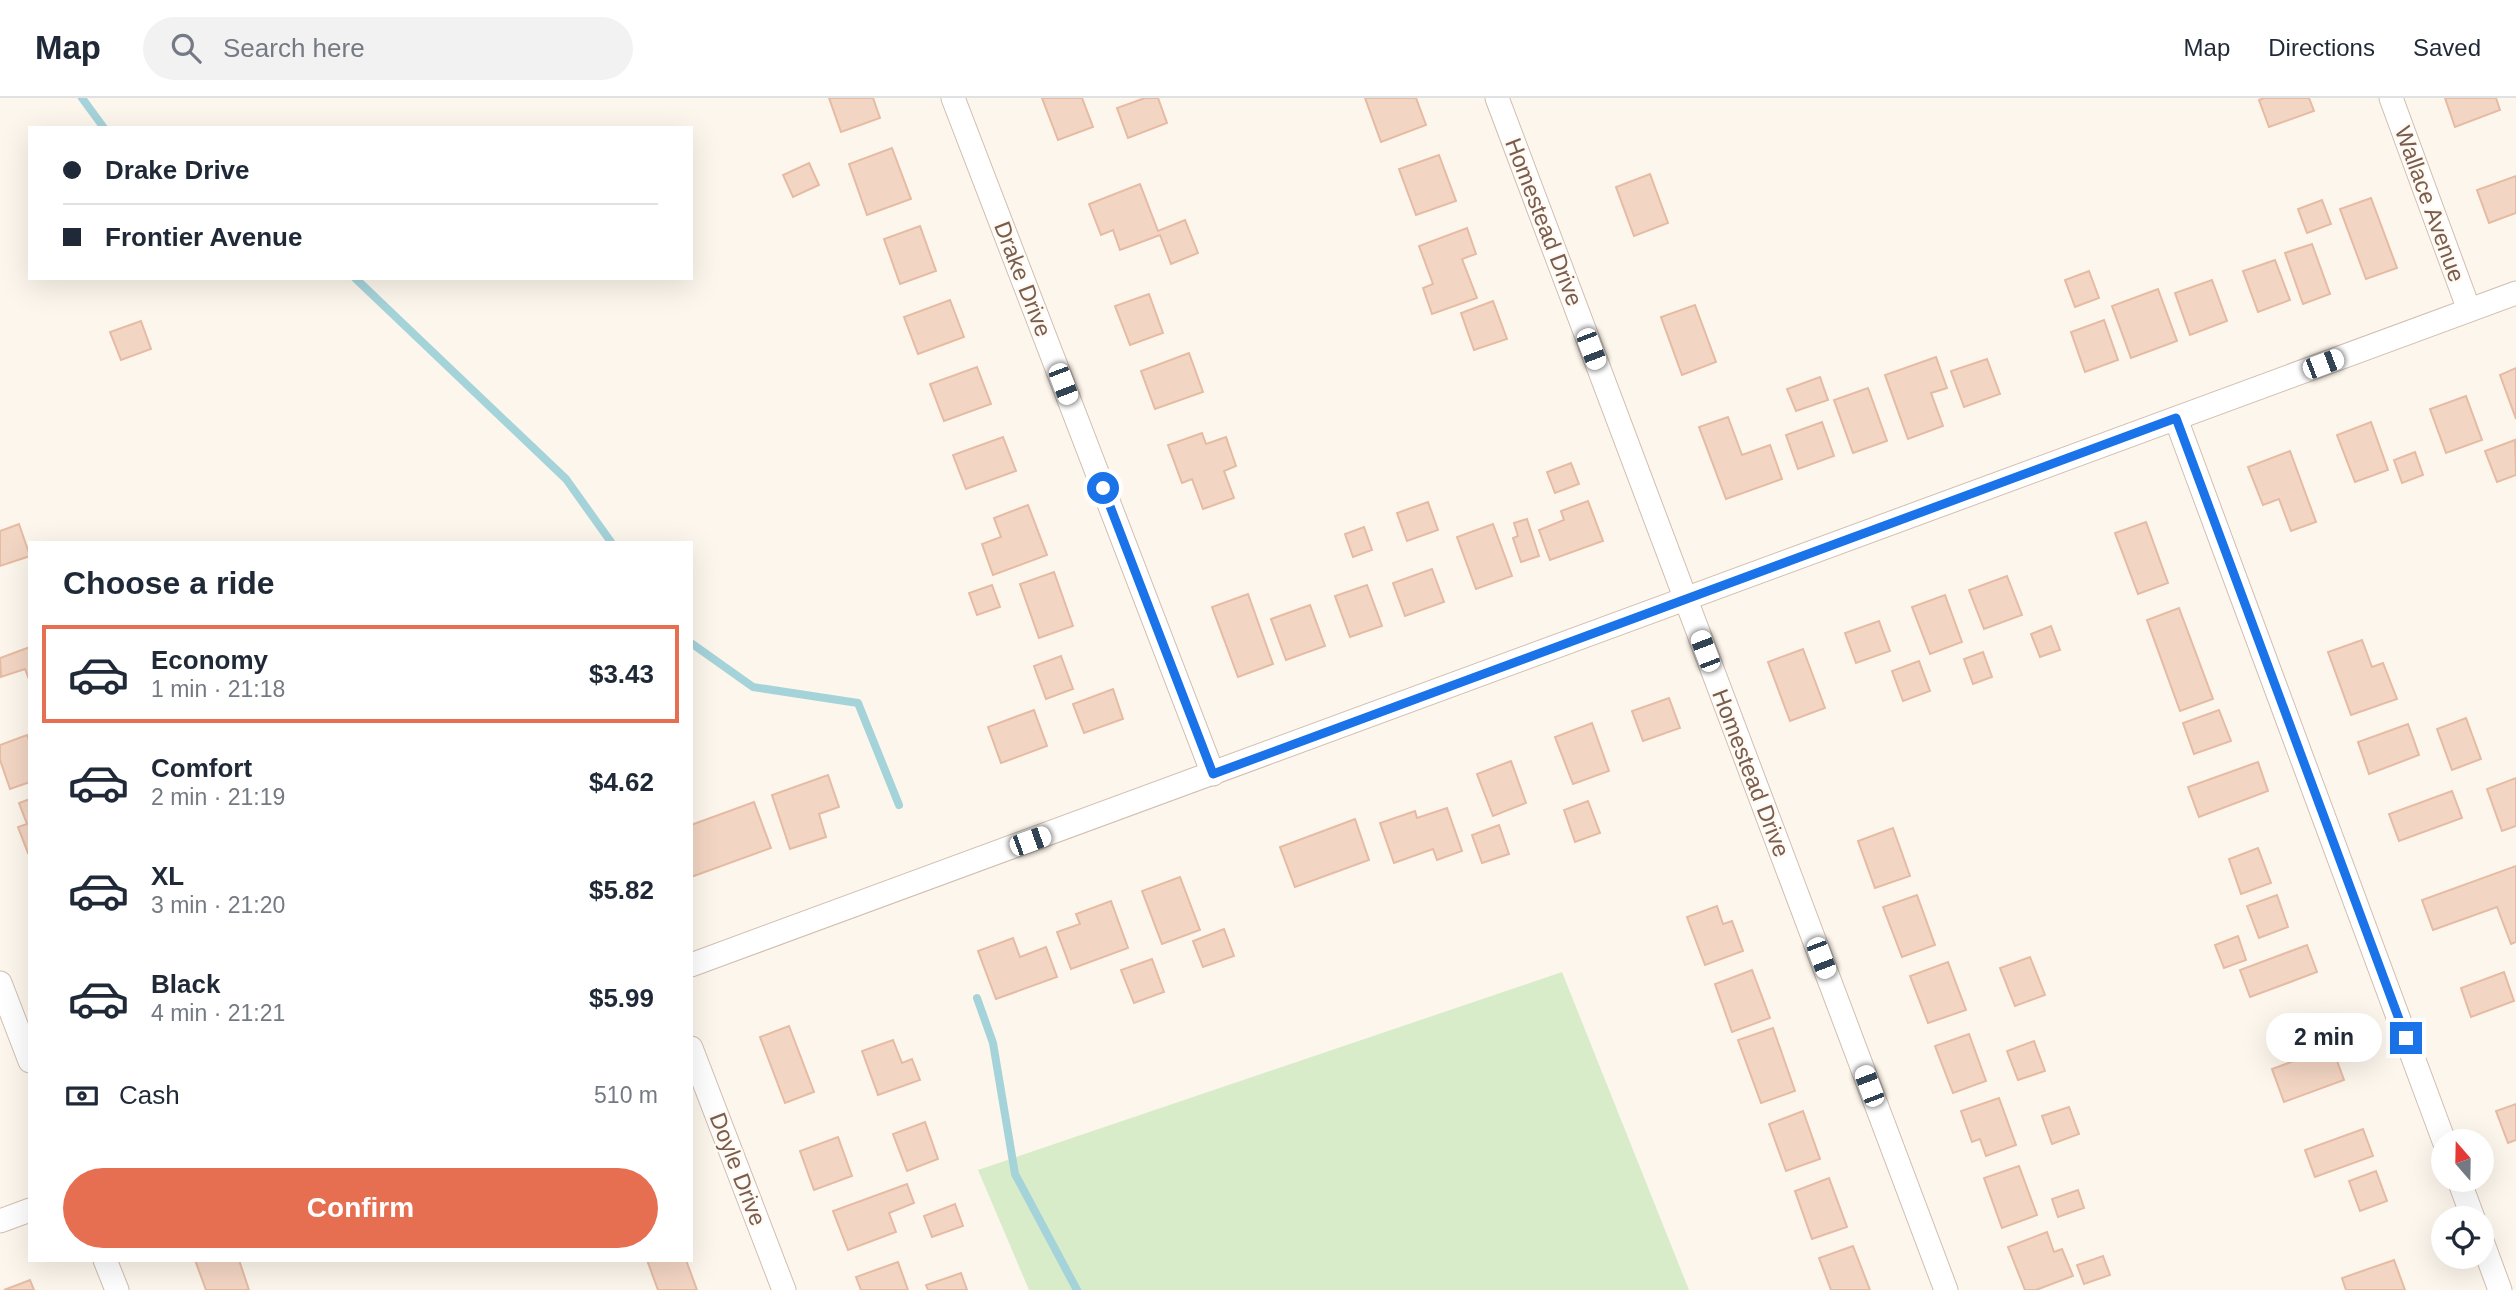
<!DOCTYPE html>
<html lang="en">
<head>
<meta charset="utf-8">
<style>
  body { margin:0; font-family:Arial,sans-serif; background:#f2f2f3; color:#1f2937; height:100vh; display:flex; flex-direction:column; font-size:26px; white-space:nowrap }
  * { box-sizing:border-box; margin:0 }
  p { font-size:23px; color:#747a83 }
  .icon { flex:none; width:38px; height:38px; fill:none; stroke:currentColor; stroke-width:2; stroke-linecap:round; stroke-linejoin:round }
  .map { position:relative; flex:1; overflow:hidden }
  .details { position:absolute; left:28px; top:443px; width:665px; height:721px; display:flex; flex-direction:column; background:#fff; border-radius:0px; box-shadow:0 7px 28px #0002 }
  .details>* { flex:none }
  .hud { position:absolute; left:28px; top:28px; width:665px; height:154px; border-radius:0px; box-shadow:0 7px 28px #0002; display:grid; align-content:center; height:154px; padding:0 35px; background:#fff }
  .needle { width:46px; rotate:340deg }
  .fabs { position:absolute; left:2431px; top:1031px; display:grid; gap:14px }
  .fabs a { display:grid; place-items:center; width:63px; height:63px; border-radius:50%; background:#fff; box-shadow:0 7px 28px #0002; font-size:35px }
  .end { position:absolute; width:32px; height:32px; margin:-16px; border:9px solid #1a73e8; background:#fff; box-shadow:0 0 0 4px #fff }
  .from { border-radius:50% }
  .bubble { position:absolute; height:49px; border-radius:24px; background:#fff; box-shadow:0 7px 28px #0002; font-size:23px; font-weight:600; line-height:49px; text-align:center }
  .car { position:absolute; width:21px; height:42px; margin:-21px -10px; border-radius:9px; box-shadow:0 0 5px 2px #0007; background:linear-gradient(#fff 24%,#345 0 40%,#fff 0 76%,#345 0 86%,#fff 0) }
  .hud b { display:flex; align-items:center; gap:24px; height:66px; font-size:26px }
  .hud b+b { border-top:2px solid #e0e1e3 }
  .hud i { width:18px; height:18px; background:#1f2937 }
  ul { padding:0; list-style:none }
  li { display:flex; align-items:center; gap:21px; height:98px; margin:0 14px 10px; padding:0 21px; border:4px solid transparent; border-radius:0px }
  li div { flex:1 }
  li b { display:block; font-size:26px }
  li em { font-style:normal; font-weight:600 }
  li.active { border-color:#e76f51 }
  li>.icon { width:63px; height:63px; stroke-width:1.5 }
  h2 { padding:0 35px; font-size:32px; line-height:84px }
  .pay { display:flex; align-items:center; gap:18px; height:77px; padding:0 35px; font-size:26px }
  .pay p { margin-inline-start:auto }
  .action { display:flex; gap:14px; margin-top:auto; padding:14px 35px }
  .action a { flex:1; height:80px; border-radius:42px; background:#e76f51; color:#fff; font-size:28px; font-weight:600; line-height:80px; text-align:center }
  header { display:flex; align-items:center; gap:42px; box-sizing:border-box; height:98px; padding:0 35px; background:#fff; border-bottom:2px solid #e0e1e3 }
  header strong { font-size:33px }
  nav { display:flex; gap:38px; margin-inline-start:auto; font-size:24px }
  .search { width:490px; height:63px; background:#f2f2f3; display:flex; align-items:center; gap:18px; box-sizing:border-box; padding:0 24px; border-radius:38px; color:#747a83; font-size:26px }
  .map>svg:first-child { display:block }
  .green { fill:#d8ecc9 }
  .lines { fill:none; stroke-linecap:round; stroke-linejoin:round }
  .stream { stroke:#a5d3da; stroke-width:8 }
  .building { fill:#f3d5c3; stroke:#e6bba3; stroke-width:2 }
  .minor-casing { stroke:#d1beb0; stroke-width:25 }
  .minor { stroke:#fff; stroke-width:23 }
  .route { stroke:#1a73e8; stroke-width:9 }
  .labels { text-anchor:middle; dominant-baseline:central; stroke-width:5; stroke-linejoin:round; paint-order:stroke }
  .street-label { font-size:23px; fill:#7a5c4d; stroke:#fffaf3 }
</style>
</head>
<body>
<header>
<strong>Map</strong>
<div class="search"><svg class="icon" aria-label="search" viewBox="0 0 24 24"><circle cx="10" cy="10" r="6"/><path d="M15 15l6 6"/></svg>Search here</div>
<nav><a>Map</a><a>Directions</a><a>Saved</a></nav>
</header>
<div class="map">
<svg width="2516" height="1192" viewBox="0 0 2516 1192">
  <rect width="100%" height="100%" fill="#fdf6ec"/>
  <!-- green -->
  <path class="green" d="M 1562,874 L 1689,1192 L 1029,1192 L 978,1072 Z"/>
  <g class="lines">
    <!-- stream -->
    <g class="stream">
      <path d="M 82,0 L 104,30"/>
      <path d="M 355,180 L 566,381 L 611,444"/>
      <path d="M 691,545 L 753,589 L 858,605 L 899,707"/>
      <path d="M 977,900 L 993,945 L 1015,1076 L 1077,1192"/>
    </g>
  </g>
  <!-- building -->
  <g class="building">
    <path d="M 829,0 L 873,0 L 880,20 L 841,34 Z"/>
    <path d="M 1042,0 L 1082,0 L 1093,29 L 1058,42 Z"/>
    <path d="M 1145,0 L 1158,0 L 1167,25 L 1128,40 L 1117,10 Z"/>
    <path d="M 1365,0 L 1416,0 L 1426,27 L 1381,44 Z"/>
    <path d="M 2264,0 L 2309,0 L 2314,13 L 2269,29 L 2259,2 Z"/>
    <path d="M 2445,0 L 2496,0 L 2500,12 L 2455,29 Z"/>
    <path d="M 892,50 L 911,101 L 867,117 L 849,66 Z"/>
    <path d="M 1439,57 L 1456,103 L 1416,117 L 1399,71 Z"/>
    <path d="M 809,65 L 819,87 L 793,99 L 783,77 Z"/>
    <path d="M 1650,76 L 1668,125 L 1634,138 L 1616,89 Z"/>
    <path d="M 2516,78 L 2516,115 L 2489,125 L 2477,92 Z"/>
    <path d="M 1140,86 L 1158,133 L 1185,122 L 1198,155 L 1171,166 L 1160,137 L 1120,152 L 1113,132 L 1101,137 L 1089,106 Z"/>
    <path d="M 2371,100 L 2397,170 L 2366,181 L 2340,111 Z"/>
    <path d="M 2322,102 L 2331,126 L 2307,135 L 2298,111 Z"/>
    <path d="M 920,128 L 936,173 L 900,186 L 884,141 Z"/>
    <path d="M 1467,130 L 1476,156 L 1462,161 L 1477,200 L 1432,216 L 1423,190 L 1433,186 L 1419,148 Z"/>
    <path d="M 2312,146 L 2330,196 L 2303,206 L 2285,155 Z"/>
    <path d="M 2275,162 L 2290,202 L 2258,214 L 2243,173 Z"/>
    <path d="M 2089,173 L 2099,200 L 2075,209 L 2065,182 Z"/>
    <path d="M 2212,182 L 2227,223 L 2190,237 L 2175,195 Z"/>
    <path d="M 2158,191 L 2177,243 L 2131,260 L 2112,208 Z"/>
    <path d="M 1149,196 L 1163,235 L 1130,247 L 1115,208 Z"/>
    <path d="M 950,202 L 964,239 L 918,256 L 904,219 Z"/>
    <path d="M 1493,203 L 1507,241 L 1474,252 L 1461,215 Z"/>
    <path d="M 1695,207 L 1716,264 L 1682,277 L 1661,219 Z"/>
    <path d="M 2104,222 L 2118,262 L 2085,274 L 2071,234 Z"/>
    <path d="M 141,223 L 151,251 L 121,262 L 110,234 Z"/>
    <path d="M 1189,255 L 1203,294 L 1155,311 L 1141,273 Z"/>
    <path d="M 1936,259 L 1947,290 L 1931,295 L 1943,328 L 1908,341 L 1885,277 Z"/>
    <path d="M 1987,261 L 2000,296 L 1964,309 L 1951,273 Z"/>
    <path d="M 977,269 L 991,306 L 944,323 L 930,286 Z"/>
    <path d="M 2516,270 L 2516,321 L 2500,277 Z"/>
    <path d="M 1820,279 L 1828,302 L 1796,313 L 1787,291 Z"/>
    <path d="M 1868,290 L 1887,343 L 1853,355 L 1834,302 Z"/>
    <path d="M 2466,298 L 2482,342 L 2446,355 L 2430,311 Z"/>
    <path d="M 1728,319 L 1742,357 L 1770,347 L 1782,381 L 1726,401 L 1699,329 Z"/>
    <path d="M 1822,324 L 1834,358 L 1798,371 L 1786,337 Z"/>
    <path d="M 2371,324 L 2388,372 L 2355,384 L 2337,337 Z"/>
    <path d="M 1202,335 L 1206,346 L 1226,339 L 1236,368 L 1224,373 L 1234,400 L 1203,411 L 1192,381 L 1182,385 L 1168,347 Z"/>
    <path d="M 1003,339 L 1016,373 L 966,391 L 953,357 Z"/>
    <path d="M 2515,342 L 2516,377 L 2497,384 L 2485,353 Z"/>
    <path d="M 2290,353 L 2316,424 L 2291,433 L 2279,401 L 2263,407 L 2248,369 Z"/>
    <path d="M 2415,354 L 2423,377 L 2402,385 L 2394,362 Z"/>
    <path d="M 1571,365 L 1579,386 L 1555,395 L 1547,374 Z"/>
    <path d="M 1588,403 L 1603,443 L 1550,462 L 1539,432 L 1564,422 L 1561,413 Z"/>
    <path d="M 1428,404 L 1438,432 L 1407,443 L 1397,415 Z"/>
    <path d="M 1028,407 L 1047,457 L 993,477 L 982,446 L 1001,439 L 994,420 Z"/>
    <path d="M 1527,421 L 1539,458 L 1521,464 L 1513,440 L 1518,438 L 1514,425 Z"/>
    <path d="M 2146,424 L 2168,485 L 2138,496 L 2115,435 Z"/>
    <path d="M 19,426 L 30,458 L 0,468 L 0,433 Z"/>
    <path d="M 1493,426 L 1512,478 L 1476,491 L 1457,439 Z"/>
    <path d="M 1364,429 L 1372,452 L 1353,459 L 1345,436 Z"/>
    <path d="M 1432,471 L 1444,504 L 1405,518 L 1393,485 Z"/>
    <path d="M 1054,474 L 1073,528 L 1039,540 L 1020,486 Z"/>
    <path d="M 2007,478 L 2022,517 L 1984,531 L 1969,492 Z"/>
    <path d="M 992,487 L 1000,509 L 977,517 L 969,495 Z"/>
    <path d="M 1367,487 L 1382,528 L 1350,539 L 1335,498 Z"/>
    <path d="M 1248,496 L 1273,566 L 1238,579 L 1212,509 Z"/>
    <path d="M 1945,497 L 1962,544 L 1930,556 L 1912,509 Z"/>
    <path d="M 1310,507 L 1325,548 L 1286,562 L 1271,521 Z"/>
    <path d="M 2179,510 L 2213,601 L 2180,613 L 2147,522 Z"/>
    <path d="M 1879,523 L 1890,553 L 1856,565 L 1845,535 Z"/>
    <path d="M 2051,528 L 2060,552 L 2040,559 L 2031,536 Z"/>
    <path d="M 2362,542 L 2372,569 L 2383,565 L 2397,601 L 2351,617 L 2328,554 Z"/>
    <path d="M 30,549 L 30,584 L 25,571 L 1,579 L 0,560 Z"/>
    <path d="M 1803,551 L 1825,610 L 1790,623 L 1768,564 Z"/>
    <path d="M 1983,554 L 1992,579 L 1973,586 L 1964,561 Z"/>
    <path d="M 1061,558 L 1073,591 L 1046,601 L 1034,568 Z"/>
    <path d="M 1919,563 L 1930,593 L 1903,603 L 1892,573 Z"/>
    <path d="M 1113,591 L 1123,621 L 1084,635 L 1073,606 Z"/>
    <path d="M 1669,600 L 1680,630 L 1643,643 L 1632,613 Z"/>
    <path d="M 1034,612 L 1047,648 L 1001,665 L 988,629 Z"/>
    <path d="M 2219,612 L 2231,643 L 2194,656 L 2183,625 Z"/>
    <path d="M 2466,620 L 2481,661 L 2452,672 L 2437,631 Z"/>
    <path d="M 1592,625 L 1609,673 L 1573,686 L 1555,639 Z"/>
    <path d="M 2408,626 L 2419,657 L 2369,676 L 2358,644 Z"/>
    <path d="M 27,637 L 30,645 L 30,684 L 10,691 L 0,662 L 0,647 Z"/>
    <path d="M 1511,663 L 1526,705 L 1493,718 L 1477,676 Z"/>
    <path d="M 2258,664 L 2268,693 L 2199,719 L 2188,689 Z"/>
    <path d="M 828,677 L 839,709 L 819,716 L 826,739 L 790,751 L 772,697 Z"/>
    <path d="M 2516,680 L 2516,728 L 2502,733 L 2487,691 Z"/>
    <path d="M 2452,693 L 2462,720 L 2399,743 L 2389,716 Z"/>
    <path d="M 30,701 L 30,754 L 28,755 L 18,729 L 27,726 L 19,705 Z"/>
    <path d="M 1588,703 L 1600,735 L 1575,744 L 1564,712 Z"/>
    <path d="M 754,704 L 771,750 L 691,779 L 691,727 Z"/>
    <path d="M 1447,710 L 1462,753 L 1437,762 L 1433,751 L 1394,765 L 1380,725 L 1415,713 L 1417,720 Z"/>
    <path d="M 1355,721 L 1369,762 L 1295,789 L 1280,749 Z"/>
    <path d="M 1499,727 L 1509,756 L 1482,765 L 1472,737 Z"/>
    <path d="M 1893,730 L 1910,778 L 1875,790 L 1858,743 Z"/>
    <path d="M 2258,750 L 2271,785 L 2241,796 L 2229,761 Z"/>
    <path d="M 2516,768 L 2516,844 L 2511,846 L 2497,809 L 2433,832 L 2422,802 Z"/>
    <path d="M 1180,779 L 1200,832 L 1162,846 L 1142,793 Z"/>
    <path d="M 1917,797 L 1935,847 L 1902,859 L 1883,809 Z"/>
    <path d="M 2277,797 L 2288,829 L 2259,840 L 2247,808 Z"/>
    <path d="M 1111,803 L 1128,850 L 1071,871 L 1057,834 L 1080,826 L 1076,816 Z"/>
    <path d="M 1717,808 L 1723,826 L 1732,823 L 1743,853 L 1705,867 L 1687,819 Z"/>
    <path d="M 1224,831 L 1234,858 L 1203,869 L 1193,843 Z"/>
    <path d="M 2238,838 L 2246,862 L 2224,870 L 2215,847 Z"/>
    <path d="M 1013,840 L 1020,859 L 1046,849 L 1057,879 L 996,901 L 978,853 Z"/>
    <path d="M 2307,847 L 2317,874 L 2250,899 L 2240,872 Z"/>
    <path d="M 2030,859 L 2045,897 L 2015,908 L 2000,870 Z"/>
    <path d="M 1152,861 L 1164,894 L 1134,905 L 1121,872 Z"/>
    <path d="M 1948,864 L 1966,912 L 1928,925 L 1910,878 Z"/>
    <path d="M 1752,872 L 1770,920 L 1732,934 L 1715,886 Z"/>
    <path d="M 2504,874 L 2514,903 L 2471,919 L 2461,890 Z"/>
    <path d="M 789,928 L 814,994 L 785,1005 L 760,939 Z"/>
    <path d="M 1773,930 L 1795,993 L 1761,1005 L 1738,942 Z"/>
    <path d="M 1969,936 L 1986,983 L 1953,995 L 1935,948 Z"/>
    <path d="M 2329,941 L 2344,982 L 2284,1004 L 2272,971 L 2294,963 L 2291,955 Z"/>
    <path d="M 893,942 L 902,965 L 912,961 L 920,982 L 878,997 L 862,953 Z"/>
    <path d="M 2034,943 L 2045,973 L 2018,982 L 2007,953 Z"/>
    <path d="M 1999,1000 L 2016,1047 L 1986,1058 L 1980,1041 L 1972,1044 L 1961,1013 Z"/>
    <path d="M 2516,1006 L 2516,1042 L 2508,1045 L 2496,1013 Z"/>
    <path d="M 2069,1009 L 2079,1036 L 2052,1046 L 2042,1018 Z"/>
    <path d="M 1803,1013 L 1820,1061 L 1786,1073 L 1769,1026 Z"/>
    <path d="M 925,1024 L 938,1061 L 907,1073 L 893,1036 Z"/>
    <path d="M 2363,1031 L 2373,1058 L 2315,1079 L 2305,1052 Z"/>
    <path d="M 838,1039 L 852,1078 L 814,1092 L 800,1053 Z"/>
    <path d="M 2019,1068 L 2037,1117 L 2002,1130 L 1984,1080 Z"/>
    <path d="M 2376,1073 L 2387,1103 L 2360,1113 L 2349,1083 Z"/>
    <path d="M 1829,1080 L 1847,1129 L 1812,1141 L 1795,1093 Z"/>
    <path d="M 907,1086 L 914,1105 L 889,1115 L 896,1134 L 848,1152 L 833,1113 Z"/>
    <path d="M 2078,1092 L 2084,1110 L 2058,1119 L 2052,1101 Z"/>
    <path d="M 955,1106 L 963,1128 L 932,1139 L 924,1118 Z"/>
    <path d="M 2047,1134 L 2054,1154 L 2062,1151 L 2073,1178 L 2036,1192 L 2025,1192 L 2008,1149 Z"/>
    <path d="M 1853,1148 L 1870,1192 L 1831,1192 L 1819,1160 Z"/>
    <path d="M 2103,1158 L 2110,1177 L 2084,1186 L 2077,1167 Z"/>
    <path d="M 195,1162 L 239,1162 L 249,1192 L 206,1192 Z"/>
    <path d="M 647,1162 L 686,1162 L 697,1192 L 658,1192 Z"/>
    <path d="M 2394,1162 L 2405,1192 L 2346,1192 L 2342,1180 Z"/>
    <path d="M 898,1164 L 908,1192 L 861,1192 L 856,1179 Z"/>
    <path d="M 961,1175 L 967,1192 L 928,1192 L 926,1187 Z"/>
    <path d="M 30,1182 L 34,1192 L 4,1192 Z"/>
  </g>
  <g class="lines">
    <defs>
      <g id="minor">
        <path d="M 953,0 L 1213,676"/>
        <path d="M 1497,0 L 1946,1192"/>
        <path d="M 2391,0 L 2469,212"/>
        <path d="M 2176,321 L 2444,1043"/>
        <path d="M 691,867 L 2516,195"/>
        <path d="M 0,885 L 30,963"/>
        <path d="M 691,950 L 784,1192"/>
        <path d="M 2459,1082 L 2473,1120"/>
        <path d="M 0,1123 L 30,1112"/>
        <path d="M 2482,1143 L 2500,1192"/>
        <path d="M 105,1162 L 117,1192"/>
      </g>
    </defs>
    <!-- minor casing -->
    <use href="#minor" class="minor-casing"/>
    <!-- minor -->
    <use href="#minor" class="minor"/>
  </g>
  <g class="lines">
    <!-- route -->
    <path class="route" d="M 1103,390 L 1213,676 L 2176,320 L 2406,940"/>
  </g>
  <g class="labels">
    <!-- street labels -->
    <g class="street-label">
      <text transform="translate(2430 106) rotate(70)">Wallace Avenue</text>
      <text transform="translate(1544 124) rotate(69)">Homestead Drive</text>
      <text transform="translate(1023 181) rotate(69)">Drake Drive</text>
      <text transform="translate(1751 675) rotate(69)">Homestead Drive</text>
      <text transform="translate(738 1071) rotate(69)">Doyle Drive</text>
    </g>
  </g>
</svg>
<div class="fabs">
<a><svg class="needle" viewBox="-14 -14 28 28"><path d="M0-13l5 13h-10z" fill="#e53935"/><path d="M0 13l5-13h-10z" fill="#747a83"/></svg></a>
<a><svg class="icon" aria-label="locate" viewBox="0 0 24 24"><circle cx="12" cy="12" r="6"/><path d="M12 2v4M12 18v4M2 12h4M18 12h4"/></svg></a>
</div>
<i class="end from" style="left:1103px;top:390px"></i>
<i class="end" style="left:2406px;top:940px"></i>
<div class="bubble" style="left:2266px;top:915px;width:116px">2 min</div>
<i class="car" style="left:1591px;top:251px;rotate:159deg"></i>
<i class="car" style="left:2323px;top:266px;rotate:69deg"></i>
<i class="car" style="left:1063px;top:286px;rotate:159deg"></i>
<i class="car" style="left:1705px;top:553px;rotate:339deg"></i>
<i class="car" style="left:1030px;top:743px;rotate:70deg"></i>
<i class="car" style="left:1821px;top:860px;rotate:159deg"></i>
<i class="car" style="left:1869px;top:988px;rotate:339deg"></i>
<div class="hud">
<b><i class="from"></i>Drake Drive</b>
<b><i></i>Frontier Avenue</b>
</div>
<section class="details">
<h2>Choose a ride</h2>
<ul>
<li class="active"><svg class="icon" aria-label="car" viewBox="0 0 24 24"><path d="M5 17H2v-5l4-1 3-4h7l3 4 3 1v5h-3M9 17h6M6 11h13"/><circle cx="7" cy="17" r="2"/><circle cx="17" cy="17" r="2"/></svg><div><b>Economy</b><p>1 min · 21:18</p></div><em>$3.43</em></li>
<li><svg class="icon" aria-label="car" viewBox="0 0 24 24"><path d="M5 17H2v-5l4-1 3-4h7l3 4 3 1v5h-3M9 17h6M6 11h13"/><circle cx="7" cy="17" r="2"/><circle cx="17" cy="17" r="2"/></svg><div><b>Comfort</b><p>2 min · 21:19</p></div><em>$4.62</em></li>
<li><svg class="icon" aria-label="car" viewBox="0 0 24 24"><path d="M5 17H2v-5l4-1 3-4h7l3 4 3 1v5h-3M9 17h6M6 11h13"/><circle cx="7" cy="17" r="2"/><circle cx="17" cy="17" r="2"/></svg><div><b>XL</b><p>3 min · 21:20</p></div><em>$5.82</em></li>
<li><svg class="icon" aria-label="car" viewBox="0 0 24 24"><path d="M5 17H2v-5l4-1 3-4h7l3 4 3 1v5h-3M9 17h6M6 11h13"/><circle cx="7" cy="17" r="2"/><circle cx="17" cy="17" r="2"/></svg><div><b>Black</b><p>4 min · 21:21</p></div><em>$5.99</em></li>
</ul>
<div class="pay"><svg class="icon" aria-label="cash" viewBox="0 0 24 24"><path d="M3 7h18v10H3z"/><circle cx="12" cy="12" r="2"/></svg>Cash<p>510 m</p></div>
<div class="action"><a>Confirm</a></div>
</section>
</div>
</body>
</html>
